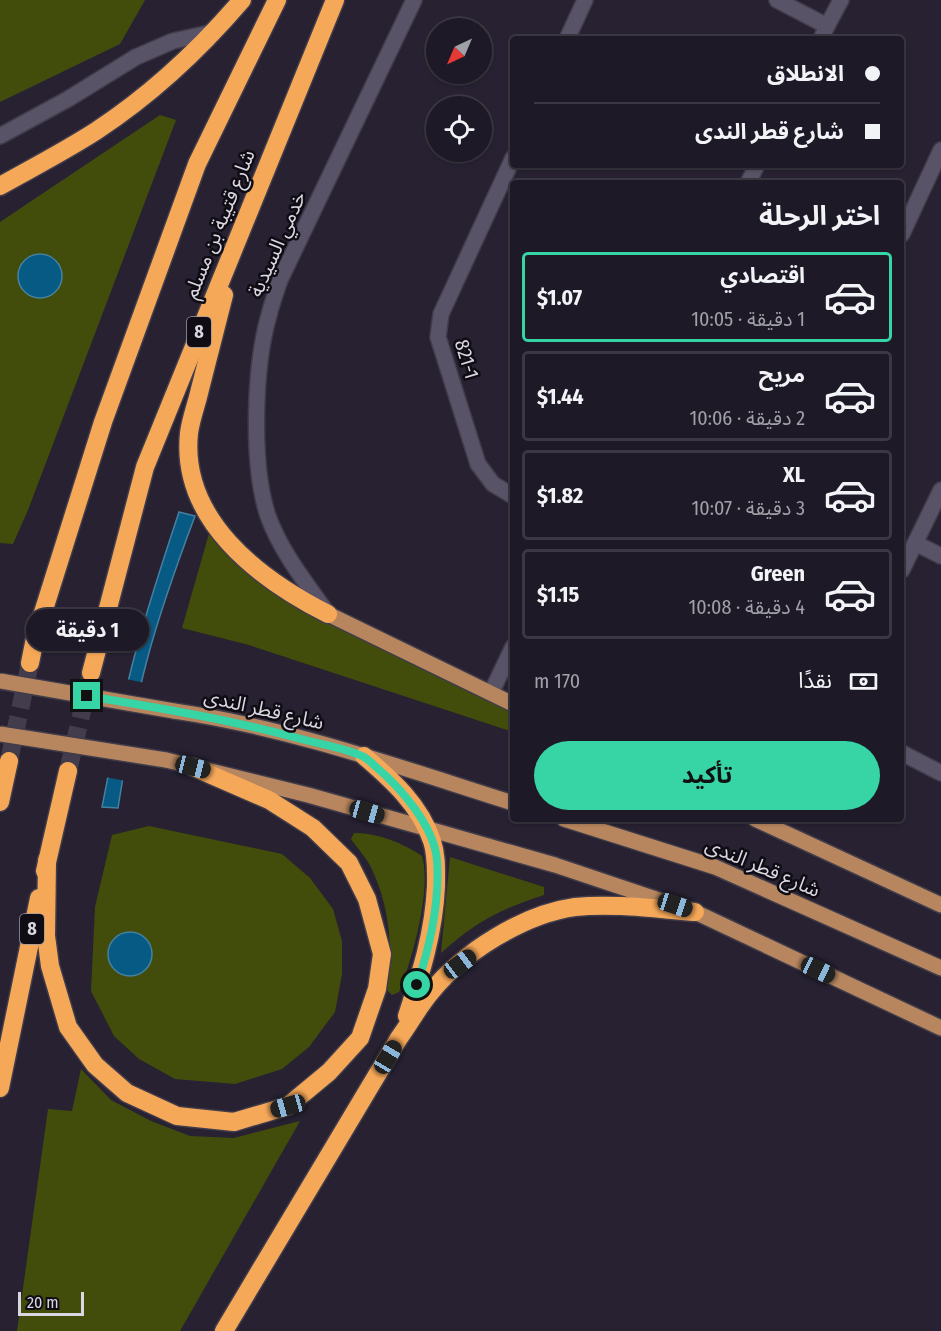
<!DOCTYPE html>
<html lang="ar">
<head>
<meta charset="utf-8">
<style>
  body { margin:0; font-family:"Fira Sans Condensed","Noto Sans Arabic",sans-serif; background:#2a2632; color:#f1f3f6; direction:rtl; height:100vh; display:flex; flex-direction:column; font-size:22px; white-space:nowrap }
  * { box-sizing:border-box; margin:0 }
  p { font-size:20px; color:#a0a0a7 }
  .icon { flex:none; width:33px; height:33px; fill:none; stroke:currentColor; stroke-width:2; stroke-linecap:round; stroke-linejoin:round }
  .map { position:relative; flex:1; overflow:hidden; direction:ltr }
  .sheet { position:absolute; left:510px; top:180px; width:394px; height:642px; display:flex; flex-direction:column; background:#1d1926; border-radius:6px; box-shadow:0 2px 4px #0004,0 0 0 2px #3b3843; direction:rtl }
  .sheet>* { flex:none }
  .banner { position:absolute; left:510px; top:36px; width:394px; height:132px; border-radius:6px; box-shadow:0 2px 4px #0004,0 0 0 2px #3b3843; direction:rtl; display:grid; align-content:center; height:132px; padding:0 24px; background:#1d1926 }
  .needle { width:39px; rotate:224deg }
  .fabs { position:absolute; left:426px; top:18px; display:grid; gap:12px }
  .fabs a { display:grid; place-items:center; width:66px; height:66px; border-radius:50%; background:#1d1926; box-shadow:0 2px 4px #0004,0 0 0 2px #3b3843; font-size:30px }
  .scale { position:absolute; left:18px; bottom:15px; width:66px; box-sizing:border-box; padding-left:6px; border:3px solid #dad7e2; border-top:0; font-size:16px; line-height:21px; white-space:nowrap; color:#dad7e2; -webkit-text-stroke:4px #0f0c14; paint-order:stroke }
  .end { position:absolute; width:27px; height:27px; margin:-14px; border:8px solid #37d4a6; background:#111; box-shadow:0 0 0 3px #111 }
  .from { border-radius:50% }
  .bubble { position:absolute; height:42px; border-radius:21px; background:#1d1926; box-shadow:0 2px 4px #0004,0 0 0 2px #3b3843; font-size:20px; font-weight:700; line-height:42px; text-align:center; direction:rtl }
  .car { position:absolute; width:18px; height:36px; margin:-18px -9px; border-radius:8px; box-shadow:0 0 4px 2px #0007; background:linear-gradient(#222 24%,#8ab4d8 0 40%,#222 0 76%,#8ab4d8 0 86%,#222 0) }
  .banner b { display:flex; align-items:center; gap:21px; height:57px; font-size:22px }
  .banner b+b { border-top:2px solid #3b3843 }
  .banner i { width:15px; height:15px; background:#f1f3f6 }
  ul { padding:0; list-style:none }
  li { display:flex; align-items:center; gap:18px; height:90px; margin:0 12px 9px; padding:0 12px; border:3px solid #3b3843; border-radius:6px }
  li div { flex:1 }
  li b { display:block; font-size:22px }
  li em { font-style:normal; font-weight:700 }
  li.current { border-color:#37d4a6 }
  li>.icon { width:54px; height:54px; stroke-width:1.5 }
  h2 { padding:0 24px; font-size:27px; line-height:72px }
  .pay { display:flex; align-items:center; gap:15px; height:66px; padding:0 24px; font-size:22px }
  .pay p { margin-inline-start:auto }
  .button { display:flex; gap:12px; margin-top:auto; padding:12px 24px }
  .button a { flex:1; height:69px; border-radius:36px; background:#37d4a6; color:#111; font-size:24px; font-weight:700; line-height:69px; text-align:center }
  .map>svg:first-child { display:block }
  .green { fill:#434d0b }
  .water { fill:#065a84; stroke:#4680a0; stroke-width:1.5 }
  .pier { fill:#272132 }
  .lines { fill:none; stroke-linecap:round; stroke-linejoin:round }
  .highway-tunnel { stroke:#423c4c; stroke-width:18; stroke-dasharray:18 9; stroke-linecap:butt }
  .minor-casing { stroke:#403c4a; stroke-width:18 }
  .major-casing { stroke:#403c4a; stroke-width:18 }
  .highway-casing { stroke:#403c4a; stroke-width:21 }
  .minor { stroke:#595367; stroke-width:15 }
  .major { stroke:#b7865f; stroke-width:15 }
  .highway { stroke:#f6a859; stroke-width:18 }
  .major-bridge-casing { stroke:#403c4a; stroke-width:18; stroke-linecap:butt }
  .major-bridge { stroke:#b7865f; stroke-width:15 }
  .route { stroke:#37d4a6; stroke-width:8 }
  .labels { text-anchor:middle; dominant-baseline:central; stroke-width:5; stroke-linejoin:round; paint-order:stroke }
  .shield { fill:#0f0c14; stroke:#9d9aa4; stroke-width:1.5 }
  .shield-label { font-size:18px; font-weight:bold; fill:#dad7e2 }
  .street-label { font-size:20px; fill:#dad7e2; stroke:#0f0c14 }
</style>
</head>
<body>
<div class="map">
<svg width="941" height="1331" viewBox="0 0 941 1331">
  <rect width="100%" height="100%" fill="#272132"/>
  <!-- green -->
  <g class="green">
    <path d="M 0,0 L 145,0 L 120,44 L 0,102 Z"/>
    <path d="M 160,115 L 176,120 L 28,510 L 13,544 L 0,543 L 0,222 Z"/>
    <path d="M 210,530 L 243,569 L 513,710 L 513,732 L 249,645 L 182,628 Z"/>
    <path d="M 149,826 L 282,854 L 310,878 L 333,909 L 342,941 L 342,974 L 335,1012 L 309,1047 L 282,1069 L 235,1084 L 175,1079 L 139,1059 L 114,1036 L 91,991 L 95,907 L 112,835 Z"/>
    <path d="M 354,833 C 378,833 403,843 422,856 C 432,890 412,960 399,992 L 392,995 L 387,990 C 393,950 390,911 374,874 C 369,861 359,850 351,839 Z"/>
    <path d="M 450,857 L 544,887 L 544,895 C 501,909 475,922 441,953 Z"/>
    <path d="M 81,1069 L 111,1100 L 151,1121 L 190,1136 L 234,1138 L 300,1121 L 180,1331 L 17,1331 L 48,1109 L 72,1111 Z"/>
  </g>
  <!-- water -->
  <g class="water">
    <circle cx="40" cy="276" r="22"/>
    <path d="M 179,512 L 195,516 C 177,564 160,611 147,660 C 134,709 126,758 118,808 L 102,807 C 112,757 121,707 134,658 C 147,609 163,560 179,512 Z"/>
    <circle cx="130" cy="954" r="22"/>
  </g>
  <!-- pier -->
  <path class="pier" d="M 126,679 L 145,683 L 133,734 L 126,781 L 105,777 Z"/>
  <g class="lines">
    <!-- highway-tunnel -->
    <g class="highway-tunnel">
      <path d="M 9,761 L 30,663"/>
      <path d="M 68,771 L 91,673"/>
    </g>
    <defs>
      <g id="minor">
        <path d="M 777,0 L 827,26 L 821,39"/>
        <path d="M 827,26 L 841,0"/>
        <path d="M 567,39 L 585,0"/>
        <path d="M 0,136 L 68,99 L 136,57 L 173,41 L 214,32"/>
        <path d="M 513,158 L 441,314 L 438,337 L 478,464 L 493,484 L 513,496"/>
        <path d="M 748,183 L 757,165"/>
        <path d="M 902,234 L 941,150"/>
        <path d="M 915,543 L 941,556"/>
        <path d="M 902,570 L 941,490"/>
        <path d="M 328,614 C 306,583 281,552 268,516 C 251,465 254,367 269,315 C 272,303 276,292 280,280 L 414,0"/>
        <path d="M 491,693 L 513,647"/>
        <path d="M 902,753 L 941,773"/>
      </g>
      <g id="major">
        <path d="M 328,614 L 513,704"/>
        <path d="M 174,711 C 290,728 402,768 513,803"/>
        <path d="M 166,760 L 308,795 L 425,828 L 555,865 L 695,912 L 941,1028"/>
        <path d="M 564,819 L 715,867 L 941,968"/>
        <path d="M 755,819 L 941,905"/>
      </g>
      <g id="highway">
        <path d="M 0,186 C 32,168 65,151 96,131 C 151,95 200,49 242,0"/>
        <path d="M 224,295 C 216,326 208,358 200,389 C 197,403 191,418 189,433 C 180,520 259,579 328,614"/>
        <path d="M 30,663 L 35,638 L 103,422 L 197,164 L 277,0"/>
        <path d="M 91,673 L 145,467 L 335,0"/>
        <path d="M 364,756 C 392,780 420,805 432,841 C 437,856 436,871 436,886 C 434,932 421,973 407,1016"/>
        <path d="M 0,802 L 9,761"/>
        <path d="M 47,860 L 46,936 L 50,966 L 68,1027 L 95,1065 L 127,1093 L 177,1116 L 234,1122 L 288,1106 L 329,1072 L 360,1038 L 377,989 L 382,954 L 367,899 L 349,863 L 313,828 L 269,800 L 193,767"/>
        <path d="M 45,871 L 68,771"/>
        <path d="M 0,1088 L 39,898"/>
        <path d="M 224,1331 L 399,1038 C 410,1023 419,1006 431,992 C 463,952 524,914 575,907 C 614,903 656,909 695,912"/>
      </g>
    </defs>
    <!-- minor casing -->
    <use href="#minor" class="minor-casing"/>
    <!-- major casing -->
    <use href="#major" class="major-casing"/>
    <!-- highway casing -->
    <use href="#highway" class="highway-casing"/>
    <!-- minor -->
    <use href="#minor" class="minor"/>
    <!-- major -->
    <use href="#major" class="major"/>
    <!-- highway -->
    <use href="#highway" class="highway"/>
    <defs>
      <g id="major-bridge">
        <path d="M 0,681 L 174,711"/>
        <path d="M 0,734 L 166,760"/>
      </g>
    </defs>
    <!-- major-bridge casing -->
    <use href="#major-bridge" class="major-bridge-casing"/>
    <!-- major-bridge -->
    <use href="#major-bridge" class="major-bridge"/>
  </g>
  <g class="lines">
    <!-- route -->
    <path class="route" d="M 87,696 C 160,708 233,720 305,740 C 324,745 345,748 362,756 C 367,758 372,763 376,767 C 401,788 434,826 437,860 C 440,902 430,946 417,985"/>
  </g>
  <g class="labels">
    <!-- shield labels -->
    <g class="shield">
      <rect x="187" y="317" width="24" height="30" rx="4.5"/>
      <rect x="20" y="914" width="24" height="30" rx="4.5"/>
    </g>
    <g class="shield-label">
      <text x="199" y="332">8</text>
      <text x="32" y="929">8</text>
    </g>
    <!-- street labels -->
    <g class="street-label">
      <text transform="translate(219 224) rotate(-68)">شارع قتيبة بن مسلم</text>
      <text transform="translate(277 244) rotate(-66)">خدمي السيدية</text>
      <text transform="translate(467 359) rotate(73)">821-1</text>
      <text transform="translate(264 709) rotate(13)">شارع قطر الندى</text>
      <text transform="translate(763 867) rotate(23)">شارع قطر الندى</text>
    </g>
  </g>
</svg>
<div class="fabs">
<a><svg class="needle" viewBox="-14 -14 28 28"><path d="M0-13l5 13h-10z" fill="#e53935"/><path d="M0 13l5-13h-10z" fill="#a0a0a7"/></svg></a>
<a><svg class="icon" aria-label="locate" viewBox="0 0 24 24"><circle cx="12" cy="12" r="6"/><path d="M12 2v4M12 18v4M2 12h4M18 12h4"/></svg></a>
</div>
<div class="scale">20 m</div>
<i class="end from" style="left:417px;top:985px"></i>
<i class="end" style="left:87px;top:696px"></i>
<div class="bubble" style="left:26px;top:609px;width:123px">1 دقيقة</div>
<i class="car" style="left:193px;top:767px;rotate:104deg"></i>
<i class="car" style="left:367px;top:812px;rotate:106deg"></i>
<i class="car" style="left:675px;top:905px;rotate:108deg"></i>
<i class="car" style="left:460px;top:964px;rotate:53deg"></i>
<i class="car" style="left:818px;top:970px;rotate:115deg"></i>
<i class="car" style="left:388px;top:1057px;rotate:31deg"></i>
<i class="car" style="left:288px;top:1106px;rotate:254deg"></i>
<div class="banner">
<b><i class="from"></i>الانطلاق</b>
<b><i></i>شارع قطر الندى</b>
</div>
<section class="sheet">
<h2>اختر الرحلة</h2>
<ul>
<li class="current"><svg class="icon" aria-label="car" viewBox="0 0 24 24"><path d="M5 17H2v-5l4-1 3-4h7l3 4 3 1v5h-3M9 17h6M6 11h13"/><circle cx="7" cy="17" r="2"/><circle cx="17" cy="17" r="2"/></svg><div><b>اقتصادي</b><p>1 دقيقة · 10:05</p></div><em>$1.07</em></li>
<li><svg class="icon" aria-label="car" viewBox="0 0 24 24"><path d="M5 17H2v-5l4-1 3-4h7l3 4 3 1v5h-3M9 17h6M6 11h13"/><circle cx="7" cy="17" r="2"/><circle cx="17" cy="17" r="2"/></svg><div><b>مريح</b><p>2 دقيقة · 10:06</p></div><em>$1.44</em></li>
<li><svg class="icon" aria-label="car" viewBox="0 0 24 24"><path d="M5 17H2v-5l4-1 3-4h7l3 4 3 1v5h-3M9 17h6M6 11h13"/><circle cx="7" cy="17" r="2"/><circle cx="17" cy="17" r="2"/></svg><div><b>XL</b><p>3 دقيقة · 10:07</p></div><em>$1.82</em></li>
<li><svg class="icon" aria-label="car" viewBox="0 0 24 24"><path d="M5 17H2v-5l4-1 3-4h7l3 4 3 1v5h-3M9 17h6M6 11h13"/><circle cx="7" cy="17" r="2"/><circle cx="17" cy="17" r="2"/></svg><div><b>Green</b><p>4 دقيقة · 10:08</p></div><em>$1.15</em></li>
</ul>
<div class="pay"><svg class="icon" aria-label="cash" viewBox="0 0 24 24"><path d="M3 7h18v10H3z"/><circle cx="12" cy="12" r="2"/></svg>نقدًا<p>170 m</p></div>
<div class="button"><a>تأكيد</a></div>
</section>
</div>
</body>
</html>
